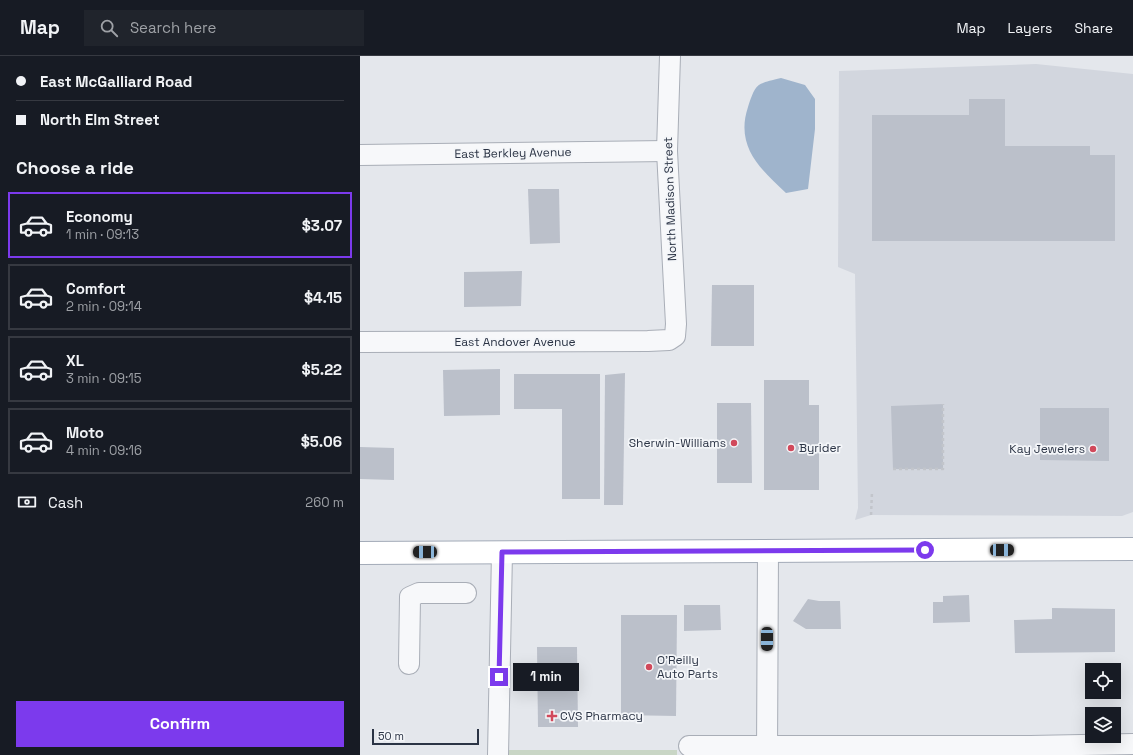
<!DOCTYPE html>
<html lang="en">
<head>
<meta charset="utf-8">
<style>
  body { margin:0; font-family:"Space Grotesk",sans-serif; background:#20242c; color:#f1f3f6; height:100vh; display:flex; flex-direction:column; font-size:15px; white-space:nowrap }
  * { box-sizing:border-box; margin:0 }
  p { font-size:13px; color:#9ea1a6 }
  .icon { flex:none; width:22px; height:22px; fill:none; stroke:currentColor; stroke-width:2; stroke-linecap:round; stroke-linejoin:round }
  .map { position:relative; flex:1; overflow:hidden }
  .side { display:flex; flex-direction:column; background:#171b24; width:360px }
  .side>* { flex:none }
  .top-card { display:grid; align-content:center; height:88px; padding:0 16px; background:#171b24 }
  .tools { position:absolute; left:725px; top:607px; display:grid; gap:8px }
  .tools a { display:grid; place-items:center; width:36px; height:36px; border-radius:0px; background:#171b24; box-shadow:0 4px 16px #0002; font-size:20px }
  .scale { position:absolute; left:12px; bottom:10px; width:107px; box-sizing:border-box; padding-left:4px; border:2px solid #2b3445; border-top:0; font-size:11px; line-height:14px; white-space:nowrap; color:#2b3445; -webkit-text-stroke:3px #f4f6f9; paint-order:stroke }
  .end { position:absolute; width:18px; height:18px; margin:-9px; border:5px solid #7c3aed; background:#fff; box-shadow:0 0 0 2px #fff }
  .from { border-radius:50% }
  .bubble { position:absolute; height:28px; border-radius:0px; background:#171b24; box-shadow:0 4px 16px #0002; font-size:13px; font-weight:700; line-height:28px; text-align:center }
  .car { position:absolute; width:12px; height:24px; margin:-12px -6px; border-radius:5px; box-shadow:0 0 3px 1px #0007; background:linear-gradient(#222 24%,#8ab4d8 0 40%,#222 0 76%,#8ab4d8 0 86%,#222 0) }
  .top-card b { display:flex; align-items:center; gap:14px; height:38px; font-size:15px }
  .top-card b+b { border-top:1px solid #363941 }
  .top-card i { width:10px; height:10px; background:#f1f3f6 }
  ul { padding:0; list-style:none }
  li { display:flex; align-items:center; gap:12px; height:66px; margin:0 8px 6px; padding:0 8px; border:2px solid #363941; border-radius:0px }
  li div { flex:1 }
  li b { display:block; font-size:15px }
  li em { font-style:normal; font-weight:700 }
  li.current { border-color:#7c3aed }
  li>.icon { width:36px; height:36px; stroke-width:1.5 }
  h2 { padding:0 16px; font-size:18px; line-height:48px }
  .pay { display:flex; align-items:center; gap:10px; height:44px; padding:0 16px; font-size:15px }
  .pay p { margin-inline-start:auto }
  .primary-button { display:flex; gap:8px; margin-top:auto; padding:8px 16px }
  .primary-button a { flex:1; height:46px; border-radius:0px; background:#7c3aed; color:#fff; font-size:16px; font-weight:700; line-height:46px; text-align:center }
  header { display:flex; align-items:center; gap:24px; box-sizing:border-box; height:56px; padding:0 20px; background:#171b24; border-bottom:1px solid #363941 }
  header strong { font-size:19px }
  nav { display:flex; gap:22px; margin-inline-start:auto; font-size:14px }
  .search { width:280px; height:36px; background:#20242c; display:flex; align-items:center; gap:10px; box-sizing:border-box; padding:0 14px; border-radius:0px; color:#9ea1a6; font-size:15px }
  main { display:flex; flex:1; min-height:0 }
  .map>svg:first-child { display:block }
  .built { fill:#d2d6de }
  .green { fill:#c9d6c5 }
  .water { fill:#9fb4cc }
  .building { fill:#bbc0ca }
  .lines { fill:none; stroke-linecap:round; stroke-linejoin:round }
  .minor-casing { stroke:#a9aeb7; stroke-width:22 }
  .major-casing { stroke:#a3abb8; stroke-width:24 }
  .path { stroke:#c2c5cb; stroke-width:2.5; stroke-dasharray:3 3; stroke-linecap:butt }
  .minor { stroke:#f7f8fa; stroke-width:20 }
  .major { stroke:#fff; stroke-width:22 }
  .route { stroke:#7c3aed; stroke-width:5 }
  .poi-dot { fill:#d1495b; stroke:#f4f6f9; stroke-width:1.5 }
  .labels { text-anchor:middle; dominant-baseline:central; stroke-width:3.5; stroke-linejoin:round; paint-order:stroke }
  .street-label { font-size:12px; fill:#2b3445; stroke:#f4f6f9 }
  .poi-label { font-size:12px; fill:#2b3445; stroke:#f4f6f9; text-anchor:start }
</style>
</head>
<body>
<header>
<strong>Map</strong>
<div class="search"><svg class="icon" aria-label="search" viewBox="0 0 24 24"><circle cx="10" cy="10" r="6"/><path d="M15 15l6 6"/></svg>Search here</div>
<nav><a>Map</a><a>Layers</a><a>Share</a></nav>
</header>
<main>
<section class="side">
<div class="top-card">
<b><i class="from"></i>East McGalliard Road</b>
<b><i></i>North Elm Street</b>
</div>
<h2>Choose a ride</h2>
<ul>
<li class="current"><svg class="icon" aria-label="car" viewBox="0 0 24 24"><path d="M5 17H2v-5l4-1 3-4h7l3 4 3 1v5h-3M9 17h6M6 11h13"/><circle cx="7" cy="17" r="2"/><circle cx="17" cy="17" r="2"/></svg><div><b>Economy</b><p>1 min · 09:13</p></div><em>$3.07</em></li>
<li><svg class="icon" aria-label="car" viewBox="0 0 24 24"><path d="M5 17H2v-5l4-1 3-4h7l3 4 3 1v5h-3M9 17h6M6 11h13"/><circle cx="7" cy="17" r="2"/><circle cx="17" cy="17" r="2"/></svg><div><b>Comfort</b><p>2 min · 09:14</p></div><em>$4.15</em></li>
<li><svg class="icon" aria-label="car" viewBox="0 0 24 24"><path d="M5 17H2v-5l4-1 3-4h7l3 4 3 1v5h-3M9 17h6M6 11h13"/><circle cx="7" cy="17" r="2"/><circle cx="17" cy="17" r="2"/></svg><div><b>XL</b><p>3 min · 09:15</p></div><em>$5.22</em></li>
<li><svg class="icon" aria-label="car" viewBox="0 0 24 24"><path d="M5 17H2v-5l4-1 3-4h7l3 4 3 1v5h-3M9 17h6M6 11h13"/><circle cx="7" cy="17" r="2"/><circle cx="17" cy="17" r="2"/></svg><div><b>Moto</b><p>4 min · 09:16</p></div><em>$5.06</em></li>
</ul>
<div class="pay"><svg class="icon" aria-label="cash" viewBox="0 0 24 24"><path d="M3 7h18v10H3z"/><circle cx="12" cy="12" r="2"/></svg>Cash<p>260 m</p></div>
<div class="primary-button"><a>Confirm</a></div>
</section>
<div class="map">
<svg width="773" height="699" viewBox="0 0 773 699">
  <rect width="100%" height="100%" fill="#e4e7ec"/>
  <!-- built -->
  <path class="built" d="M 676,8 L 773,18 L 773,456 L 762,460 L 511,459 L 495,464 L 498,452 L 495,218 L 478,211 L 479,15 Z"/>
  <!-- green -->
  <rect class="green" x="145" y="694" width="172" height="5"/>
  <!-- water -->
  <path class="water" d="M 421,22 L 445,29 L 455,43 L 455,73 L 448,133 L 426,137 C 400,113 375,90 388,51 C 396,27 396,28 421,22 Z"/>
  <!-- building -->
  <g class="building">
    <path d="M 609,43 L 645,43 L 645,90 L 730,90 L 730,99 L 755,99 L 755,185 L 512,185 L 512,59 L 609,59 Z"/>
    <path d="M 168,133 L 199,133 L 200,187 L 170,188 Z"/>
    <path d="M 162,215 L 161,250 L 104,251 L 104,216 Z"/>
    <path d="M 352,229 L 394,229 L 394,290 L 351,290 Z"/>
    <path d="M 140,313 L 140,359 L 84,360 L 83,314 Z"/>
    <path d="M 265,317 L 263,449 L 244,449 L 245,319 Z"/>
    <path d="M 154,318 L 240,318 L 240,443 L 202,443 L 202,353 L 154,353 Z"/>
    <path d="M 404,324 L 449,324 L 449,349 L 459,349 L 459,434 L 404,434 Z"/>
    <path d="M 357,347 L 391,347 L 392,427 L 357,427 Z"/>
    <path d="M 583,348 L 583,413 L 533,413 L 531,350 Z"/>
    <path d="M 680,352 L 749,352 L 749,405 L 680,404 Z"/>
    <path d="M 0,391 L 34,392 L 34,424 L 0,423 Z"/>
    <path d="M 609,539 L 610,566 L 573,567 L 573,546 L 583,546 L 583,540 Z"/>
    <path d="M 448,543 L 459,545 L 480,545 L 481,573 L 446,573 L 433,565 Z"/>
    <path d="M 324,549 L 360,549 L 361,574 L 324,575 Z"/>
    <path d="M 692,552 L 755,553 L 755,596 L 655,597 L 654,564 L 692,563 Z"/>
    <path d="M 261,559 L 317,559 L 316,660 L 261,659 Z"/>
    <path d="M 177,591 L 217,591 L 218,671 L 178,671 Z"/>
  </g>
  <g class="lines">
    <defs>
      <g id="minor">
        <path d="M 0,99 L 307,95"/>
        <path d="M 0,286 L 288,285 L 309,284 L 315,280 L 316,268 L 307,95 L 310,0"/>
        <path d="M 49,608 L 50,541 L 59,537 L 106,537"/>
        <path d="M 329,690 L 670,690 L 773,688"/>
        <path d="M 138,699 L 142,496"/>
        <path d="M 407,699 L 408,495"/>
      </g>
      <path id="major" d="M 0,497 L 773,493"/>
    </defs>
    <!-- minor casing -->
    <use href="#minor" class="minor-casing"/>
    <!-- major casing -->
    <use href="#major" class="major-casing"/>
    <!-- path -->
    <g class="path">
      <path d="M 533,413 L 583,413 L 583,348"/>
      <path d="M 511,459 L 512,436"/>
    </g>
    <!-- minor -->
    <use href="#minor" class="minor"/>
    <!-- major -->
    <use href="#major" class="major"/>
  </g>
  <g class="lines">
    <!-- route -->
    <path class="route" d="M 139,621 L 142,496 L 565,494"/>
  </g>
  <!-- markers -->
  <g class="poi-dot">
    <circle cx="374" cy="387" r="4"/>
    <circle cx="431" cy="392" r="4"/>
    <circle cx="733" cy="393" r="4"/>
    <circle cx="289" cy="611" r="4"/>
    <path d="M190 654h4v4h4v4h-4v4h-4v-4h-4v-4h4z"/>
  </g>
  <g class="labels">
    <!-- street labels -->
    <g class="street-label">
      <text transform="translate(153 97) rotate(-1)">East Berkley Avenue</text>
      <text transform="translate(310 143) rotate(-92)">North Madison Street</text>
      <text x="155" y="286">East Andover Avenue</text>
    </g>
    <!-- poi labels -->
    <g class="poi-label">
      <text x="366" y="387" text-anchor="end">Sherwin-Williams</text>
      <text x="439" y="392">Byrider</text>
      <text x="725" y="393" text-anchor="end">Kay Jewelers</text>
      <text x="297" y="604">O'Reilly<tspan x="297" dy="14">Auto Parts</tspan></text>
      <text x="200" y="660">CVS Pharmacy</text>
    </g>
  </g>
</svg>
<div class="tools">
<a><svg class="icon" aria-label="locate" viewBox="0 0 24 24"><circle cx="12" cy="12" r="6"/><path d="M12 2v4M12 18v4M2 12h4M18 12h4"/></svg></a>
<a><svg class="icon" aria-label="layers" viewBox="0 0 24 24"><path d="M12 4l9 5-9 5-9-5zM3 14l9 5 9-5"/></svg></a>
</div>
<div class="scale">50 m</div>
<i class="end from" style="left:565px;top:494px"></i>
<i class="end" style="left:139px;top:621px"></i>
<div class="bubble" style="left:153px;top:607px;width:66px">1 min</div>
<i class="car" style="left:642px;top:494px;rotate:90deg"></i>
<i class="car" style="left:65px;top:496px;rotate:270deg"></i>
<i class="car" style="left:407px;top:583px;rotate:180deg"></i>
</div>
</main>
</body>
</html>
